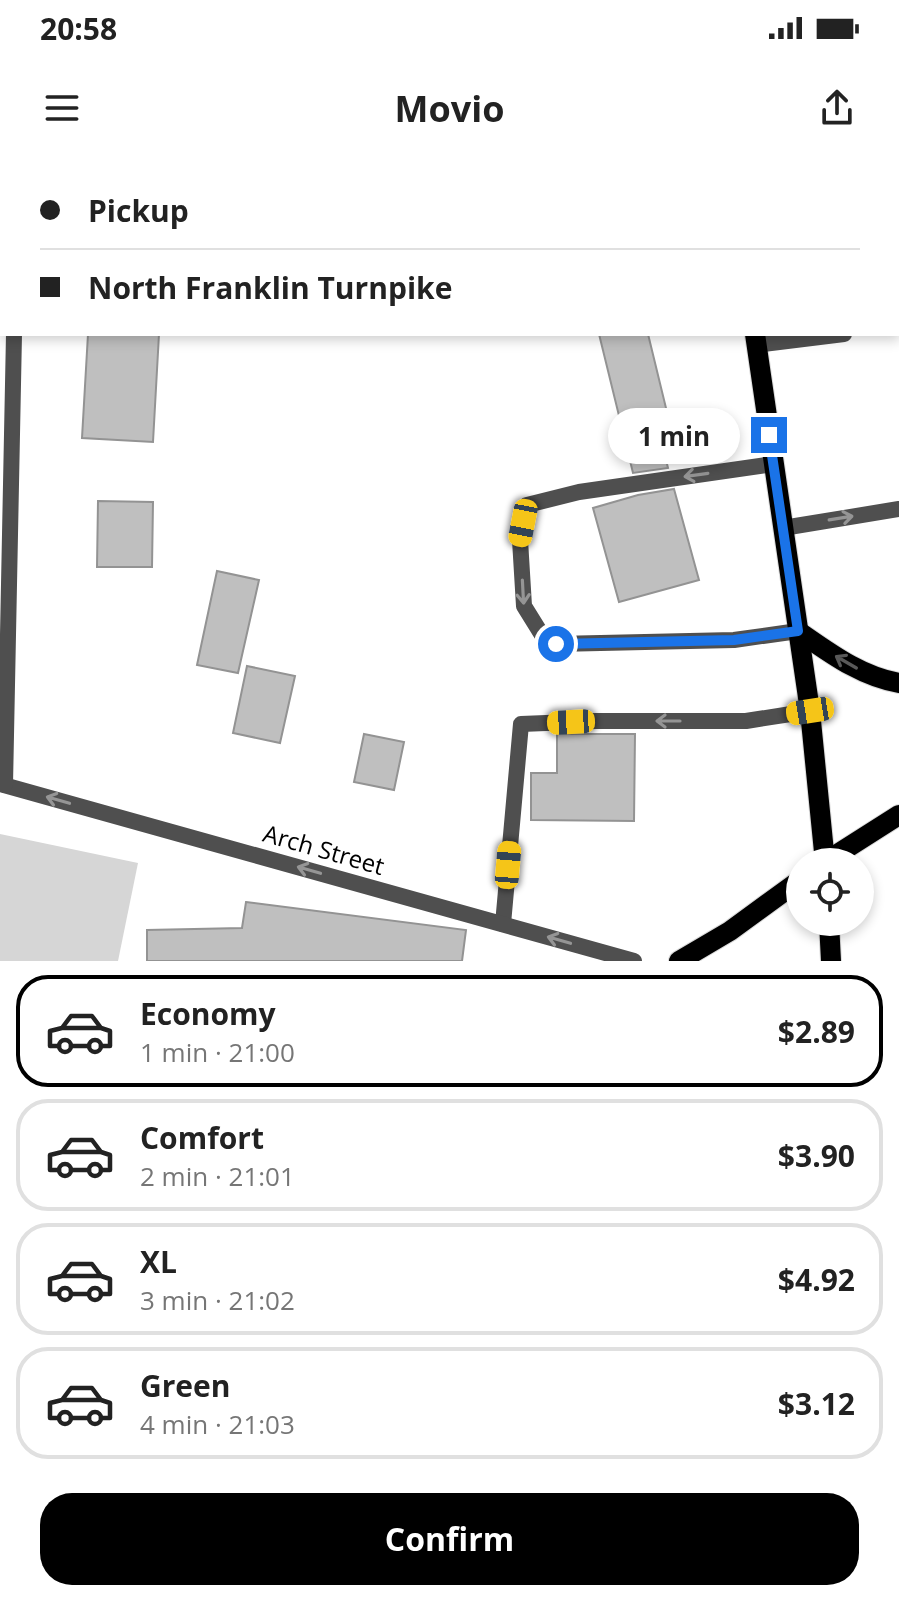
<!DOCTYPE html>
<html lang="en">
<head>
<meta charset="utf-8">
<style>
  body { margin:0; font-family:"Open Sans",sans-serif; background:#f6f6f6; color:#222; height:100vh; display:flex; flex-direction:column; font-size:30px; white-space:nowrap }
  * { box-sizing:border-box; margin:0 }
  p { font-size:26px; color:#767676 }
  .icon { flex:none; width:44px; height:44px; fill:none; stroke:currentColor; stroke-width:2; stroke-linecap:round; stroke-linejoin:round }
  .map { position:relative; height:801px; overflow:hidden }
  .drawer { display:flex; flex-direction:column; background:#fff; flex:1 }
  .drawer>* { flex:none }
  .guide { position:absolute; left:0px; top:0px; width:900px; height:176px; box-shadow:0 4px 12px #0003; display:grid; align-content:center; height:176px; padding:0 40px; background:#fff }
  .controls { position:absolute; left:786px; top:688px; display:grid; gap:16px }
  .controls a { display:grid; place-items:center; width:88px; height:88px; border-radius:50%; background:#fff; box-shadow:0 4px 12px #0003; font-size:40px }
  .end { position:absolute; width:36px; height:36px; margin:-18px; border:10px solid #1a73e8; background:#fff; box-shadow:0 0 0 4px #fff }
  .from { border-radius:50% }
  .bubble { position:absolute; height:56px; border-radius:28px; background:#fff; box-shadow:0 4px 12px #0003; font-size:26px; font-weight:700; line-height:56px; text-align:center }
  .car { position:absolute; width:24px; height:48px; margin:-24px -12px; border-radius:10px; box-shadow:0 0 6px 2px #0007; background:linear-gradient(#f5c518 24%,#345 0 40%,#f5c518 0 76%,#345 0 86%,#f5c518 0) }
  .guide b { display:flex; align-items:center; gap:28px; height:76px; font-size:30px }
  .guide b+b { border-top:2px solid #e0e0e0 }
  .guide i { width:20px; height:20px; background:#222 }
  ul { padding:14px 0 0; list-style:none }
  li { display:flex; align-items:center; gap:24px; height:112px; margin:0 16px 12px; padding:0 24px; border:4px solid #e0e0e0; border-radius:32px }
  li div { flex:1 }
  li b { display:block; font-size:30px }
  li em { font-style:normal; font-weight:700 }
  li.selected { border-color:#000 }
  li>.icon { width:72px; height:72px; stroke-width:1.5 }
  .action { display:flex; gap:16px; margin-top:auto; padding:16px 40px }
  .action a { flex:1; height:92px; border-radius:32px; background:#000; color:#fff; font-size:32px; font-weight:700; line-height:92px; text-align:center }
  .status { display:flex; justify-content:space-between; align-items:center; height:56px; padding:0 40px; background:#fff; direction:ltr }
  .status svg { height:22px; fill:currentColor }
  header { display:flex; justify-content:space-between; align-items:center; height:104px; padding:0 40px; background:#fff; font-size:36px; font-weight:700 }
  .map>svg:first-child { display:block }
  .green { fill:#d6d6d6 }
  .building { fill:#bfbfbf; stroke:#939393; stroke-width:2 }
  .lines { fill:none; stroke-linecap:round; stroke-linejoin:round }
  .primary-casing { stroke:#dbdbdb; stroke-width:22 }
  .lane { stroke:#4f4f4f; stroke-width:16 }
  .street { stroke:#4f4f4f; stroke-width:16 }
  .primary { stroke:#000; stroke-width:20 }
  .oneway { stroke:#959595 }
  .oneway2 { stroke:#595959 }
  .route { stroke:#1a73e8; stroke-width:10 }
  .labels { text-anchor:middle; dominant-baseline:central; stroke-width:8; stroke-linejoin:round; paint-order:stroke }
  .street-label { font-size:24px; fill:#000; stroke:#fff }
</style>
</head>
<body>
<div class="status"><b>20:58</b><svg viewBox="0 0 49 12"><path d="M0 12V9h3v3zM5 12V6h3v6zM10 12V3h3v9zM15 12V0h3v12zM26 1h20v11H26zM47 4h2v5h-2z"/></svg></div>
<header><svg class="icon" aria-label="menu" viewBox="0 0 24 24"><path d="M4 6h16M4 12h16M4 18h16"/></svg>Movio<svg class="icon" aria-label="share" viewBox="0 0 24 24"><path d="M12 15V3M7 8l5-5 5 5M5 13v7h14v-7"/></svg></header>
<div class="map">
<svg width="899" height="801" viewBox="0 0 899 801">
  <rect width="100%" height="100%" fill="#fff"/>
  <!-- green -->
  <path class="green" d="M 0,674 L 138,703 L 118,801 L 0,801 Z"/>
  <!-- building -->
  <g class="building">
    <path d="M 88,174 L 159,174 L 153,282 L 82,278 Z"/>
    <path d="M 599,174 L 648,174 L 674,281 L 662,284 L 668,308 L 633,313 Z"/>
    <path d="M 674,329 L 699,420 L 619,442 L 593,348 L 638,335 Z"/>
    <path d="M 98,341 L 153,342 L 152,407 L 97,407 Z"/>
    <path d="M 217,411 L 259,420 L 238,513 L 197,505 Z"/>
    <path d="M 247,506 L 295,516 L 280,583 L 233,573 Z"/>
    <path d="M 364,574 L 404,582 L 394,630 L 354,622 Z"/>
    <path d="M 557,574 L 635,574 L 634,661 L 531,660 L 531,613 L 557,613 Z"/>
    <path d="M 246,742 L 466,770 L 462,801 L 147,801 L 147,770 L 242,768 Z"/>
  </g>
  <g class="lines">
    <defs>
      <g id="primary">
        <path d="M 727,0 L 727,2"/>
        <path d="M 755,174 L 810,551 L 825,702"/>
        <path d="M 798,471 C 830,493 860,516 899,523"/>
        <path d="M 825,702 L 899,655"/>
        <path d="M 829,762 L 831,801"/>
        <path d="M 679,801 L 730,771 L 800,720"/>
      </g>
    </defs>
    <!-- primary casing -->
    <use href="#primary" class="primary-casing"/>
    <!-- lane -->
    <g class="lane">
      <path d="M 379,2 L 387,0"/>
      <path d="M 898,119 L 899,118"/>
      <path d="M 898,167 L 899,167"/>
      <path d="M 756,185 L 844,174"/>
      <path d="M 774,304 L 579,332 L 527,345 L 520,380 L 524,446 L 542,475 L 556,484 L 734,480 L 798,471"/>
      <path d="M 783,368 L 899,349"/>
      <path d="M 503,764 L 521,564 L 596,561 L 746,561 L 810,551"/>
    </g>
    <!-- street -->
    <g class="street">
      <path d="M 17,2 L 17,0"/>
      <path d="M 0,624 L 634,801"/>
      <path d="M 5,625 L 14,174"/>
    </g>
    <!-- primary -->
    <use href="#primary" class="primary"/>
  </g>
  <!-- one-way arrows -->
  <defs><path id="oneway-shaft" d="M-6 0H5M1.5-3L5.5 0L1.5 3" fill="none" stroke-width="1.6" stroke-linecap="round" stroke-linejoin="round" transform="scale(2)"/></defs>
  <g class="oneway">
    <use href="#oneway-shaft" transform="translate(696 315) rotate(172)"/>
    <use href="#oneway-shaft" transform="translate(841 358) rotate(-9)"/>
    <use href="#oneway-shaft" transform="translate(523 432) rotate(87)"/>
    <use href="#oneway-shaft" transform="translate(668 561) rotate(-180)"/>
    <use href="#oneway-shaft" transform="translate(58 640) rotate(-164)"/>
    <use href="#oneway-shaft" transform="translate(309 710) rotate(-164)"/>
    <use href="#oneway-shaft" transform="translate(559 780) rotate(-164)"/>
  </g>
  <use class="oneway2" href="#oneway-shaft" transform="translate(846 502) rotate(-150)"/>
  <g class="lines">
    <!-- route -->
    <path class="route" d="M 556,484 L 734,480 L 798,471 L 769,275"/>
  </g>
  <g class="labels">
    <!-- street labels -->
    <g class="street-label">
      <text transform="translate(324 689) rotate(16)">Arch Street</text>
    </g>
  </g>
</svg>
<div class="controls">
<a><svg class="icon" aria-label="locate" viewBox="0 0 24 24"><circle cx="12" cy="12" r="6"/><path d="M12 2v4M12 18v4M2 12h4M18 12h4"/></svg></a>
</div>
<i class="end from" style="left:556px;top:484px"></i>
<i class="end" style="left:769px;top:275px"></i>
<div class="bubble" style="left:608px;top:248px;width:132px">1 min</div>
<i class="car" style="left:523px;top:363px;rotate:191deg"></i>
<i class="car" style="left:810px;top:551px;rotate:261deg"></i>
<i class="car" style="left:571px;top:562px;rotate:267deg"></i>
<i class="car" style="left:508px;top:705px;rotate:5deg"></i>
<div class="guide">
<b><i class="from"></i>Pickup</b>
<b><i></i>North Franklin Turnpike</b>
</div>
</div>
<section class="drawer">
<ul>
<li class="selected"><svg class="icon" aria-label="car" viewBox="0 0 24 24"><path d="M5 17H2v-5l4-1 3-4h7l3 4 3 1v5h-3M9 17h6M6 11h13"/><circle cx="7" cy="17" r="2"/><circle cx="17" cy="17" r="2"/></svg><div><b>Economy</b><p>1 min · 21:00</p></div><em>$2.89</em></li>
<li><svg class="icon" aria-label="car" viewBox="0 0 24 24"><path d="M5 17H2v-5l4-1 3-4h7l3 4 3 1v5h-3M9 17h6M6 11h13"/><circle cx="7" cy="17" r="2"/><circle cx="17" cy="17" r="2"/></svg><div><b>Comfort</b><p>2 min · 21:01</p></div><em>$3.90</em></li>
<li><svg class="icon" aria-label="car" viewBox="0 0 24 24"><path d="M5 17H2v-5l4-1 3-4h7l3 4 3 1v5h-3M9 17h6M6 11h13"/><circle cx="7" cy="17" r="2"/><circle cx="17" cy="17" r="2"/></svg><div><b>XL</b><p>3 min · 21:02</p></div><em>$4.92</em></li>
<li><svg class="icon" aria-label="car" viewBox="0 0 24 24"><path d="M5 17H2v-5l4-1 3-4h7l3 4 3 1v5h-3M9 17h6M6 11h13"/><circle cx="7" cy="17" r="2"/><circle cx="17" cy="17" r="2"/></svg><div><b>Green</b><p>4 min · 21:03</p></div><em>$3.12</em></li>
</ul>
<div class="action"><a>Confirm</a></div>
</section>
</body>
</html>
